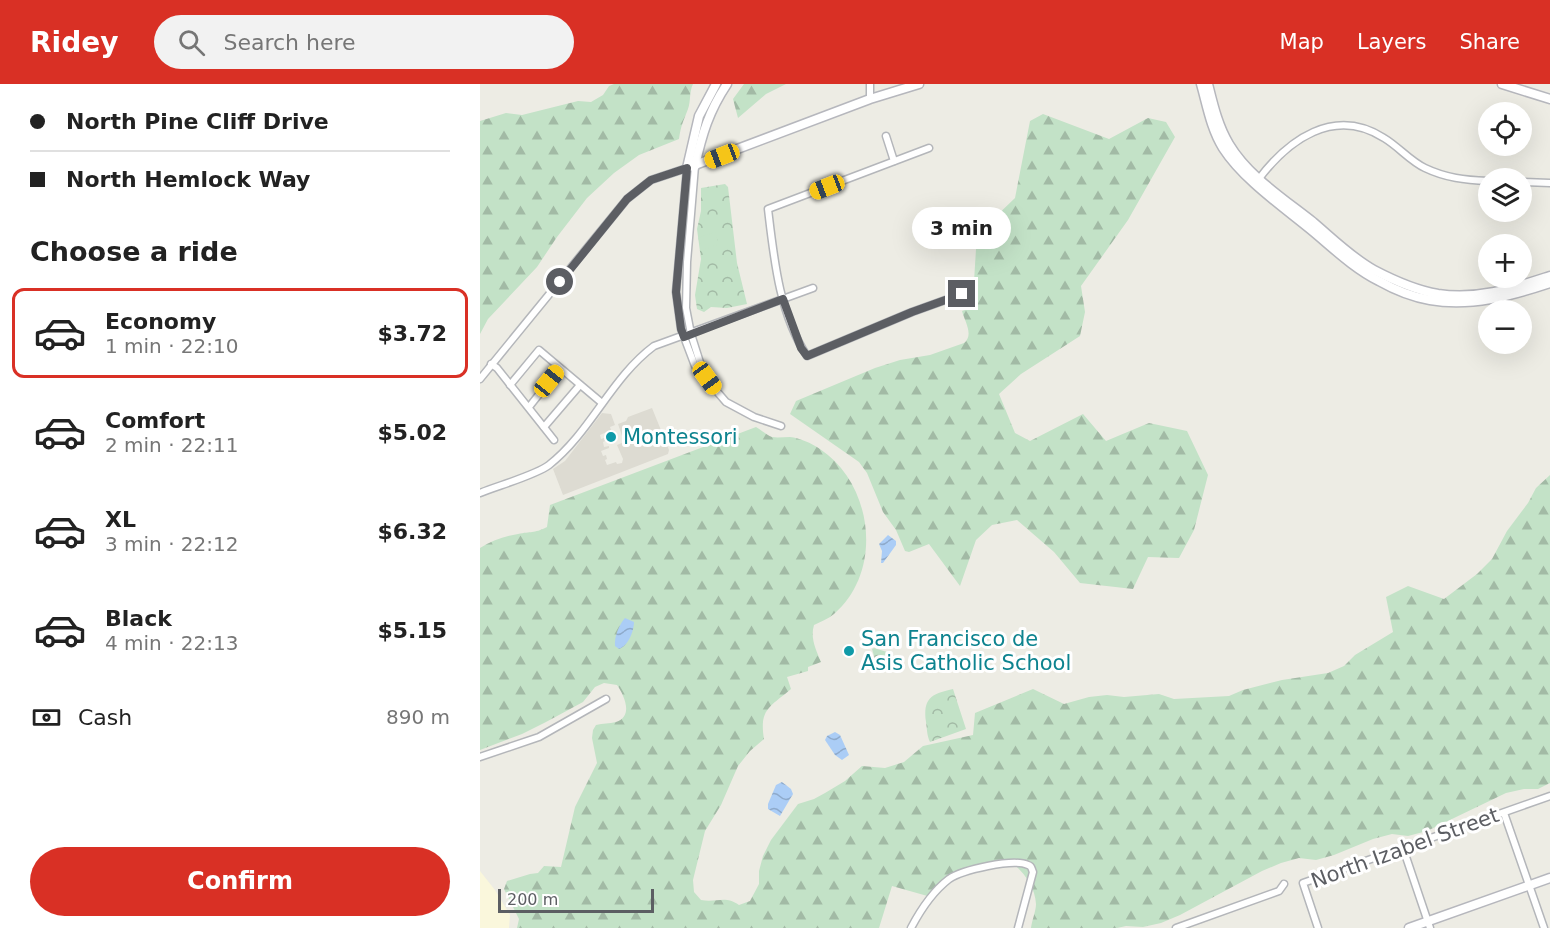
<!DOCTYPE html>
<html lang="en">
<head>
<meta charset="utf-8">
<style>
  body { margin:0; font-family:"DejaVu Sans",sans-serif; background:#f2f2f2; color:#222; height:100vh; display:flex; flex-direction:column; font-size:22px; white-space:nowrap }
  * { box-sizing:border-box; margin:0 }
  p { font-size:20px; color:#767676 }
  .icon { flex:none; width:33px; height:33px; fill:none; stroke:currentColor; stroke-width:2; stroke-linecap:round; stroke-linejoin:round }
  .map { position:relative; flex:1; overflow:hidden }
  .details { display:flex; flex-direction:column; background:#fff; width:480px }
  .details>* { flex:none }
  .guide { display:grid; align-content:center; height:132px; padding:0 30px; background:#fff }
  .controls { position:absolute; left:998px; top:18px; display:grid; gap:12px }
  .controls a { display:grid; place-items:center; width:54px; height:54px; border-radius:50%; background:#fff; box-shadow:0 6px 24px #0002; font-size:30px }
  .scale { position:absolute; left:18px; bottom:15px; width:156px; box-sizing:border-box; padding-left:6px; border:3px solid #5c5e63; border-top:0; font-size:16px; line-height:21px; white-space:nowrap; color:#5c5e63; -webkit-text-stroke:4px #fff; paint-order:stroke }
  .end { position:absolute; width:27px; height:27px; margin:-14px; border:8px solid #5c5e63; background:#fff; box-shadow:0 0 0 3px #fff }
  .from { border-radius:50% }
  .bubble { position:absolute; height:42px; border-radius:21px; background:#fff; box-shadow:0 6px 24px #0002; font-size:20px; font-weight:700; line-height:42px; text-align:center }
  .car { position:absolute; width:18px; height:36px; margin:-18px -9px; border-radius:8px; box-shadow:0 0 4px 2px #0007; background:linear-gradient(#f5c518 24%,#345 0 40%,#f5c518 0 76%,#345 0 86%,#f5c518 0) }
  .guide b { display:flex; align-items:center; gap:21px; height:57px; font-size:22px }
  .guide b+b { border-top:2px solid #e0e0e0 }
  .guide i { width:15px; height:15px; background:#222 }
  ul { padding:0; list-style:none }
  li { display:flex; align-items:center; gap:18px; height:90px; margin:0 12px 9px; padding:0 18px; border:3px solid transparent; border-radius:12px }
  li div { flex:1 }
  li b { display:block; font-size:22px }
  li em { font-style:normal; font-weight:700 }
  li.active { border-color:#d93025 }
  li>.icon { width:54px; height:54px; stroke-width:1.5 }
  h2 { padding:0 30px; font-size:27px; line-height:72px }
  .pay { display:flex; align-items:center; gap:15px; height:66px; padding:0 30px; font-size:22px }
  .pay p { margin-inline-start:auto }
  .action { display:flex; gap:12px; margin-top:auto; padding:12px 30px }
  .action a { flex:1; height:69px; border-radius:36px; background:#d93025; color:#fff; font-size:24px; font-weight:700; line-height:69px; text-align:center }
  header { display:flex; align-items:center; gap:36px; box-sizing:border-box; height:84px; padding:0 30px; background:#d93025; color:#fff }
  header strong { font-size:28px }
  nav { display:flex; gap:33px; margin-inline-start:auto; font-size:21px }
  .search { width:420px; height:54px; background:#f2f2f2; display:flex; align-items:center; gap:15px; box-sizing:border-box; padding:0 21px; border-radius:33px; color:#767676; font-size:22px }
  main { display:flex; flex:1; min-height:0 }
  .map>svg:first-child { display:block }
  .commercial { fill:#faf7dc }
  .education { fill:#dddbd2 }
  .forest { fill:url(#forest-firs) }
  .park { fill:url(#park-crowns) }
  .pitch { fill:#c3e2c7 }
  .water { fill:url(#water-waves) }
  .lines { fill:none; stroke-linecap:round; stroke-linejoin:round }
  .street-casing { stroke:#b4b6ba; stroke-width:9 }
  .secondary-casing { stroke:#b6b7bd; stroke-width:11 }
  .street { stroke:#fff; stroke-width:6 }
  .secondary { stroke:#fff; stroke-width:8 }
  .route { stroke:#5c5e63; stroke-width:8 }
  .culture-dot { fill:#0f9aa8; stroke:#fff; stroke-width:2 }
  .labels { text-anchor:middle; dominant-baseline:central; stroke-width:6; stroke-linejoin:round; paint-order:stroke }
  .culture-label { font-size:21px; fill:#0d838f; stroke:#fff; text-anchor:start }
  .street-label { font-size:21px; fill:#5c5e63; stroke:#fff }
</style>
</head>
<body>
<header>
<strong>Ridey</strong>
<div class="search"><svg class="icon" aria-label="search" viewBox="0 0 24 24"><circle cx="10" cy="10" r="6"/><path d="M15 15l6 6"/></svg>Search here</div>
<nav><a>Map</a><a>Layers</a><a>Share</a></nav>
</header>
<main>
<section class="details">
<div class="guide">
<b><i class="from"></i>North Pine Cliff Drive</b>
<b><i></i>North Hemlock Way</b>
</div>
<h2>Choose a ride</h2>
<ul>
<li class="active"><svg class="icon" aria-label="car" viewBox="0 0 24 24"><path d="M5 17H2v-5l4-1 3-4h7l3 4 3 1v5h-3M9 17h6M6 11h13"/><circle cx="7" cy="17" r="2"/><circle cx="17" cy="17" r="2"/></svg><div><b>Economy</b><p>1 min · 22:10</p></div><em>$3.72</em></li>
<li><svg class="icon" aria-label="car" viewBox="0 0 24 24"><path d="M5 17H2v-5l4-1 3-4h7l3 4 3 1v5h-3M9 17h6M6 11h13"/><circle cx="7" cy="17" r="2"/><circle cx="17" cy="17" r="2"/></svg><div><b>Comfort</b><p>2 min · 22:11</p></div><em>$5.02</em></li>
<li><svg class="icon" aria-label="car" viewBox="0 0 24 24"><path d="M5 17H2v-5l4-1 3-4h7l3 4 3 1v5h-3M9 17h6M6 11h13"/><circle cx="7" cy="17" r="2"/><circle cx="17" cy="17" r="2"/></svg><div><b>XL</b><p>3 min · 22:12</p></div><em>$6.32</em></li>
<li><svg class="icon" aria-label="car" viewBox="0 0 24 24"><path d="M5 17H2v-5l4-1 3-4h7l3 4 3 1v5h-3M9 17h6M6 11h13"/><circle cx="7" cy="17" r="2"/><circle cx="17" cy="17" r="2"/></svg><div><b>Black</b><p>4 min · 22:13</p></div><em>$5.15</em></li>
</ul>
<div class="pay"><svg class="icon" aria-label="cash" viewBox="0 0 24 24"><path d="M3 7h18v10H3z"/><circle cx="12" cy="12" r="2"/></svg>Cash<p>890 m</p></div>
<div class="action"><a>Confirm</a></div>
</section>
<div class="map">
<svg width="1070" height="844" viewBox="0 0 1070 844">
  <defs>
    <pattern id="forest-firs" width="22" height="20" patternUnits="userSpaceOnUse" patternTransform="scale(1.5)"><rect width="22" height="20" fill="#c3e2c7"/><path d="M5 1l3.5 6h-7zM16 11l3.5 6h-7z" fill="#a2baa5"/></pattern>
    <pattern id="park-crowns" width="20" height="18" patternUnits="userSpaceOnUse" patternTransform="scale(1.5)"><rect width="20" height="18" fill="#c3e2c7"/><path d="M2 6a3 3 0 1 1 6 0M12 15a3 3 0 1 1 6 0" fill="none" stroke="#a2baa5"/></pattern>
    <pattern id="water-waves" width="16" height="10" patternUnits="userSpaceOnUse" patternTransform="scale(1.5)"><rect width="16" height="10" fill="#abcdf6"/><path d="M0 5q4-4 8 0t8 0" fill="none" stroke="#8eaacb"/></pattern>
  </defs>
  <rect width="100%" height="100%" fill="#edece4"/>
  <!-- commercial -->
  <path class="commercial" d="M 0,787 L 15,806 L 30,831 L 29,844 L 0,844 Z"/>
  <!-- education -->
  <path class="education" d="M 172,324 L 189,366 L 188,370 L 83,411 L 73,385 L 85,377 L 122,329 L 131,330 L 135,341 L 130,343 L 131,346 L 120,351 L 121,355 L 124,354 L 125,357 L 123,358 L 124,363 L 129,362 L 129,364 L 121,367 L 123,372 L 126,371 L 127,375 L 125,376 L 127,381 L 136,378 L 137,380 L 142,379 L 143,375 L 137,361 L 144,358 L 138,340 L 146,337 L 148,333 Z"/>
  <!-- forest -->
  <g class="forest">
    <path d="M 134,0 L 213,0 C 209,8 211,17 208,25 C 203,38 201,41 199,55 L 159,71 L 134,89 L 107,114 L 77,153 L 57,183 L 8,235 L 0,250 L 0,37 L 26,29 L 42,31 L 98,17 L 111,18 L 123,11 L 129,2 Z"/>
    <path d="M 264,0 L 306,0 L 286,10 L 258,34 L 253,15 Z"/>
    <path d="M 563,30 L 629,55 L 668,34 L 686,38 L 695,53 L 648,136 L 601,202 L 605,228 L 600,252 L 541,290 L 519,310 L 535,349 L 550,357 L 603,330 L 626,357 L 669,339 L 707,347 L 728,391 L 714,446 L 699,474 L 668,473 L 653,505 L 600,499 L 574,468 L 537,436 L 512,441 L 496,456 L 480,502 L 449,460 L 429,468 L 425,467 L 416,446 L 403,428 L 387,389 L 379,378 L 310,330 L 316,317 L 395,284 L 420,276 L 450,271 L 484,259 C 494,251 485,238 482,227 L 485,226 L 493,214 L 496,165 L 507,141 L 535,114 L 550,37 Z"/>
    <path d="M 276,343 C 281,346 287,351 292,353 C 297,354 304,353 310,353 C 320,354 331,359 340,365 C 393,400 404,487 354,530 C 348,535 340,538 334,541 C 330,554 336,566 341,578 L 328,583 L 328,587 L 307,593 L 311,605 C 290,623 279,625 284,655 L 270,667 L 258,682 L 241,721 L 225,747 L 213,796 L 214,808 L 221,816 C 237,819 245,811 259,821 L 270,817 L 279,800 L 279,787 L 283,772 L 291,756 L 318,720 L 334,715 L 345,709 L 365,697 L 382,682 L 405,684 L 424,678 L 443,662 L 493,651 L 495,629 L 553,605 L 584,620 L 609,613 L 627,611 L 644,613 L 679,610 L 694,615 L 749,612 L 763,606 L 802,596 L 848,589 L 864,582 L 875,571 L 913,548 L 906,513 L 928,502 L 964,515 L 997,490 L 1012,475 L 1027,447 L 1048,419 L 1056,404 L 1070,391 L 1070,699 L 1058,705 L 1044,705 L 1026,709 L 947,747 L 928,752 L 912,750 L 893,755 L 854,771 L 836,776 L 819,774 L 801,779 L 782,787 L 700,831 L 681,839 L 663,843 L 646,842 L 637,844 L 551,844 C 552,836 556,827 556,820 C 555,801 542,786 528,775 C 495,777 477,794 451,813 L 412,802 L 399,844 L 37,844 L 39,835 L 24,805 L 27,797 L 50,790 L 58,789 L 64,782 L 81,783 L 95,723 L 117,679 L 112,654 L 113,646 L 116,641 C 123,639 129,640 136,638 C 154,632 144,611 137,601 L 124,599 L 115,603 L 103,618 L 66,638 L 42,650 L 0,666 L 0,464 C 11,457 25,452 38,450 C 51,447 53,450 67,443 L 70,421 Z"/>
  </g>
  <!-- park -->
  <g class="park">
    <path d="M 245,100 L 248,103 L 257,179 L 267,220 L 247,224 L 231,223 L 224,228 L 217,225 L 215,211 L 221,175 L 217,145 L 221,127 L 221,104 Z"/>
    <path d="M 394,564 L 407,568 L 411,581 L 407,587 L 399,589 L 392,565 Z"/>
    <path d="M 473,605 L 486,645 L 450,658 C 447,652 447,645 446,638 C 443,615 450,610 473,605 Z"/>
  </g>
  <!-- pitch -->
  <path class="pitch" d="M 235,148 L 239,160 L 223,166 L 218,154 Z"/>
  <!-- water -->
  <g class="water">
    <path d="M 408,451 L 416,457 L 416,461 L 403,479 L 401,479 L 402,467 L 399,460 Z"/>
    <path d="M 145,534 L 154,538 C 154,547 148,562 139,565 L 135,562 C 134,553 139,541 145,534 Z"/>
    <path d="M 355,648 L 360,651 L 369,671 L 362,676 L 355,671 L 345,656 L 347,652 Z"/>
    <path d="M 302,698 L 311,705 L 313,710 L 300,732 L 288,725 L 288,720 L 296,701 Z"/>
  </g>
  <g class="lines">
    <defs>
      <g id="street">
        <path d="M 390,15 L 390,0"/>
        <path d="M 406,52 L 414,77"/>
        <path d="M 449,64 L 288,125 C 294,175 299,229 327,272 L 432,228 L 482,210"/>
        <path d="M 215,82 L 207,178 L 206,224 L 211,250 L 224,291"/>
        <path d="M 778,96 C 808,56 854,22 904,54 C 919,63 930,77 945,84 C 966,94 985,96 1008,97"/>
        <path d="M 1041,98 L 1070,99"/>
        <path d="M 11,280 L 17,284 L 74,356"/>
        <path d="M 0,295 L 147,115 L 171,96 L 207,84 L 196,208 L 201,245 L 215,282 L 246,318 L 274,333 L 301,342"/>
        <path d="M 30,301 L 59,266 L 122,319"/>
        <path d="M 49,323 L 80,284"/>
        <path d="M 64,343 L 100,301"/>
        <path d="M 0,409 C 17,402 56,391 69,381 C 111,348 131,294 174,262 L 333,204"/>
        <path d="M 0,673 L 59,653 L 126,615"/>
        <path d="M 1024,729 L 1064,844"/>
        <path d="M 923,764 L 950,844"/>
        <path d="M 431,844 C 441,825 452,808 469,795 C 482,786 533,774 548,781 C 552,782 551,784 553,788 L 538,844"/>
        <path d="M 696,844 L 799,807 L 804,800"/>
        <path d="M 838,844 L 823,799 L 1070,712"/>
      </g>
      <g id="secondary">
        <path d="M 236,0 L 219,32 L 207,84 L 390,15 L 439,0"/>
        <path d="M 721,0 C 727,21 731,45 743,64 C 763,95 802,122 830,145 C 852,163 873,184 899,197 C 915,206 932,213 950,216 C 991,223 1031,212 1070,199"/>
        <path d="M 728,0 C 733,20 738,42 749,60 C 768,92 804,115 833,138 C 852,154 872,174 894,186 C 915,197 935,206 958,210 C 999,216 1033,204 1070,192"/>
        <path d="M 1022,0 L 1070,15"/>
        <path d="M 215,82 C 222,50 229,27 247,0"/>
        <path d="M 929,844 L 1070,794"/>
      </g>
    </defs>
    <!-- street casing -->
    <use href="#street" class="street-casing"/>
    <!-- secondary casing -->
    <use href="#secondary" class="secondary-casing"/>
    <!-- street -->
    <use href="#street" class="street"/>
    <!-- secondary -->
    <use href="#secondary" class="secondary"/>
  </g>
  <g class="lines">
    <!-- route -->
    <path class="route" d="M 80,198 L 147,115 L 171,96 L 207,84 L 196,208 L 201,245 L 204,253 L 303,215 L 321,264 L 327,272 L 432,228 L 482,210"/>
  </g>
  <!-- markers -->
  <g class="culture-dot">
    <circle cx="131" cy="353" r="6"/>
    <circle cx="369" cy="567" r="6"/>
  </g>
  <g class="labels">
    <!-- culture labels -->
    <g class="culture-label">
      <text x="143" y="353">Montessori</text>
      <text x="381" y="555">San Francisco de<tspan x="381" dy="24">Asis Catholic School</tspan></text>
    </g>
    <!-- street labels -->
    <g class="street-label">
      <text transform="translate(925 764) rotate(-20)">North Izabel Street</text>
    </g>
  </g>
</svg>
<div class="controls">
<a><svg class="icon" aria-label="locate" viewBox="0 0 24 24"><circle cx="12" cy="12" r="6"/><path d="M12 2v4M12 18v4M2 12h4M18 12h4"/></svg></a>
<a><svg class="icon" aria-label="layers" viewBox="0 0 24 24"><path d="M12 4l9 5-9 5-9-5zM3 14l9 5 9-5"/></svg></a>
<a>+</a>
<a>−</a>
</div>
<div class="scale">200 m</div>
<i class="end from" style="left:80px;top:198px"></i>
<i class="end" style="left:482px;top:210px"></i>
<div class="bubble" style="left:432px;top:123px;width:99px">3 min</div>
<i class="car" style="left:242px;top:72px;rotate:249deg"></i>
<i class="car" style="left:347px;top:103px;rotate:249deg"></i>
<i class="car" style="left:227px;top:294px;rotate:144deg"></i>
<i class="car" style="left:69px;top:297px;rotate:39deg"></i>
</div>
</main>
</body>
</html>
